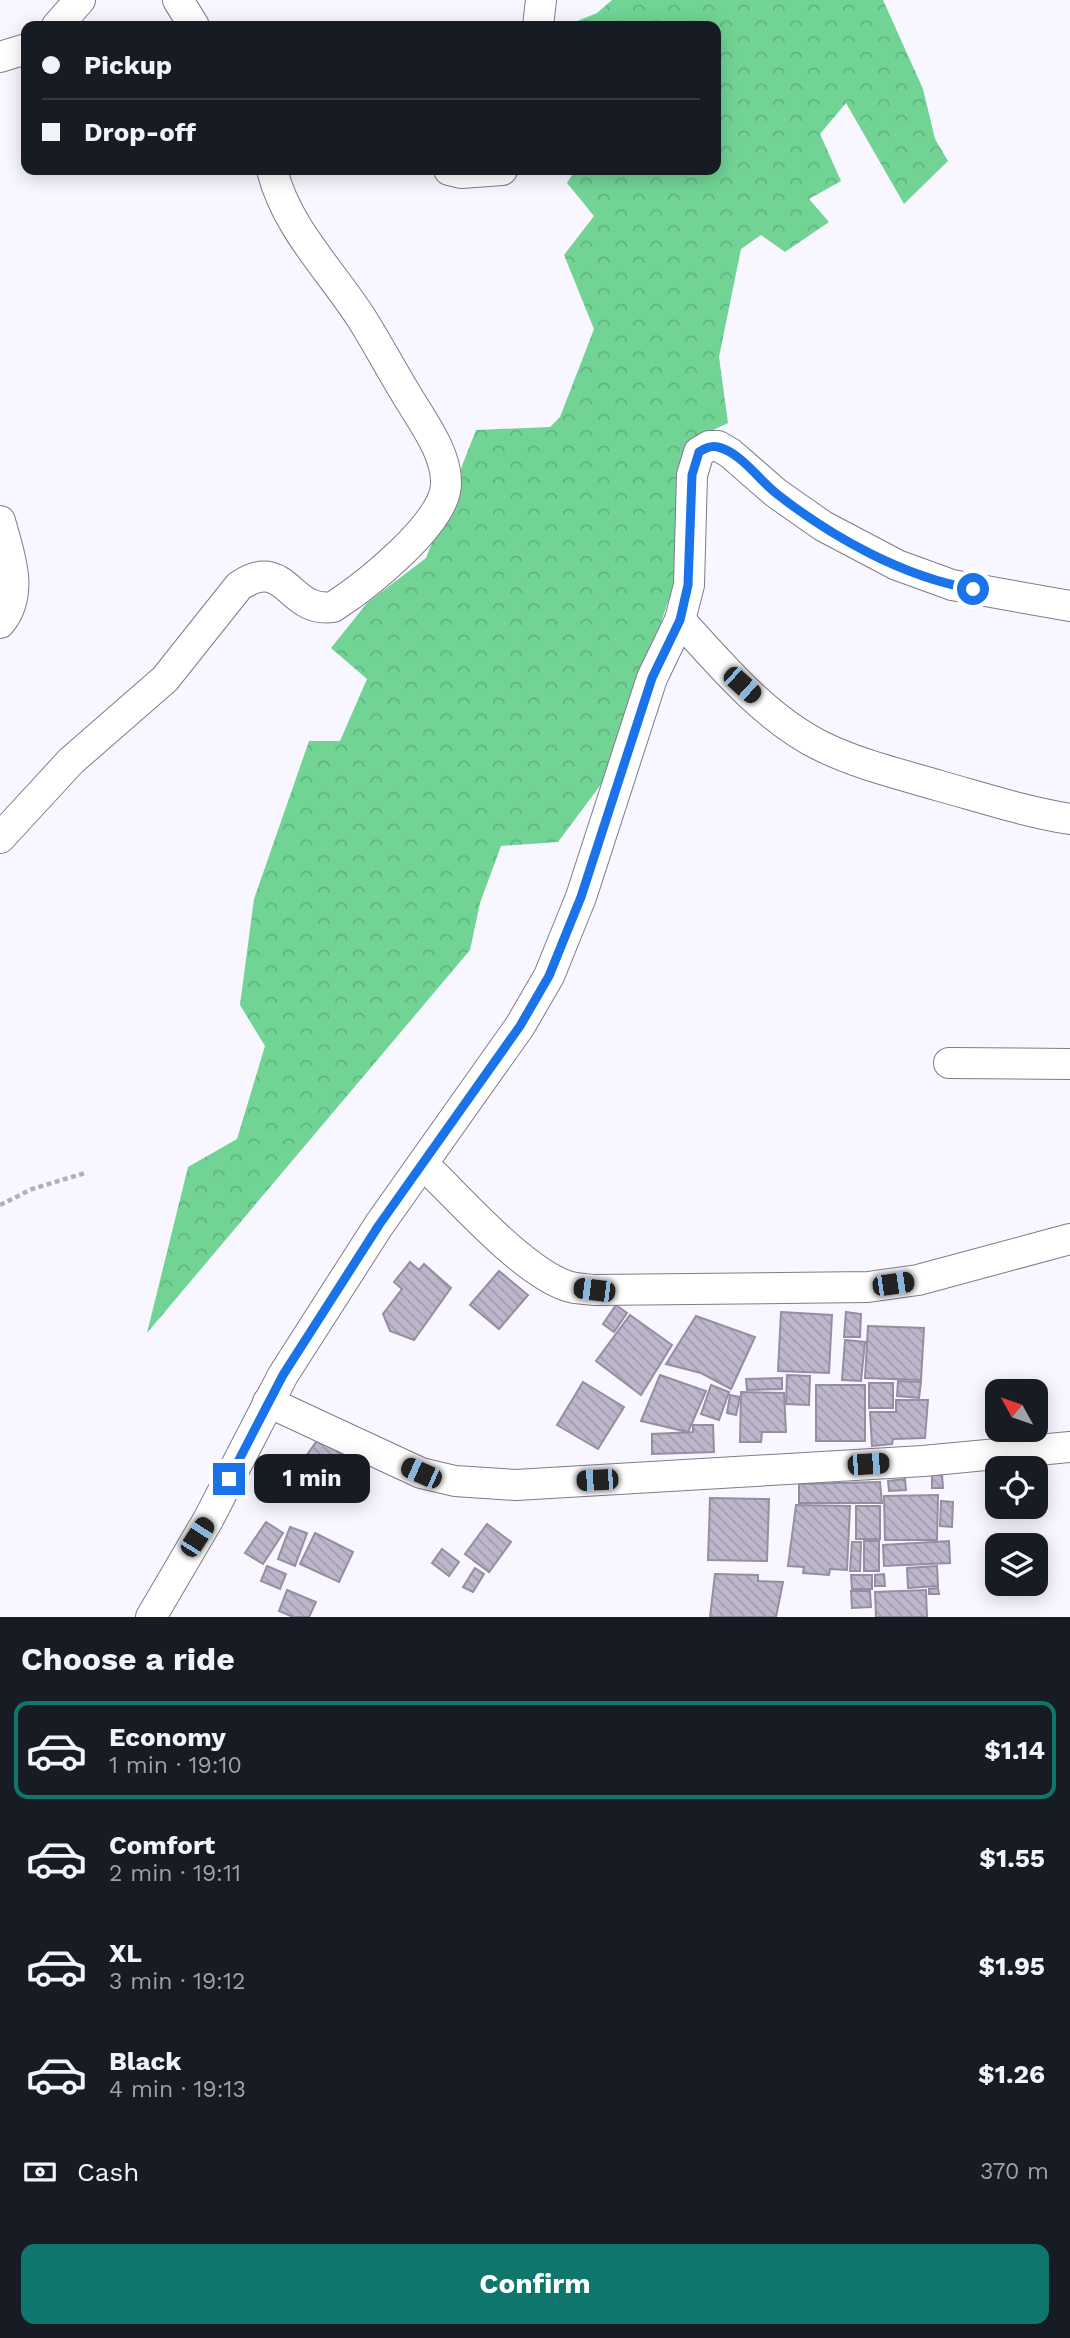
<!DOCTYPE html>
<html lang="en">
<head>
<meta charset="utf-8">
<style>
  body { margin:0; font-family:"Work Sans",sans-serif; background:#20242c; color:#f1f3f6; height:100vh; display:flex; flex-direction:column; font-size:26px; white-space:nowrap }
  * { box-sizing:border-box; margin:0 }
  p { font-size:23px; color:#9ea1a6 }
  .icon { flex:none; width:38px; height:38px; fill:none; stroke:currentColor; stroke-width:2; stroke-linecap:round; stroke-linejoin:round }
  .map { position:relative; height:1617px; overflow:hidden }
  .side { display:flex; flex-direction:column; background:#171b24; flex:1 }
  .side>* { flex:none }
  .top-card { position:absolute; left:21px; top:21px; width:700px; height:154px; border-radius:14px; box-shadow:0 4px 18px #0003; display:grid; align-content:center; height:154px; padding:0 21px; background:#171b24 }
  .needle { width:46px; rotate:310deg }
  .buttons { position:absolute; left:985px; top:1379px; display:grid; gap:14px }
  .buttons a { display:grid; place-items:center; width:63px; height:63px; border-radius:14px; background:#171b24; box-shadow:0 4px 18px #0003; font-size:35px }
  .end { position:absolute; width:32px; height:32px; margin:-16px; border:9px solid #1a73e8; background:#fff; box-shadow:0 0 0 4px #fff }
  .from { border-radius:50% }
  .bubble { position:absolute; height:49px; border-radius:14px; background:#171b24; box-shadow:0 4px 18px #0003; font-size:23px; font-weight:700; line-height:49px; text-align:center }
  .car { position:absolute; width:21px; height:42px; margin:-21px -10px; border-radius:9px; box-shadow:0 0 5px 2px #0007; background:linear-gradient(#222 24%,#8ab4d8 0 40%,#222 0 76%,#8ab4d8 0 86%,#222 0) }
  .top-card b { display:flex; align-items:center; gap:24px; height:66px; font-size:26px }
  .top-card b+b { border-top:2px solid #363941 }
  .top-card i { width:18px; height:18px; background:#f1f3f6 }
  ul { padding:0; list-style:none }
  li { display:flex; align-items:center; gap:21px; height:98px; margin:0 14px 10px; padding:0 7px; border:4px solid transparent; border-radius:14px }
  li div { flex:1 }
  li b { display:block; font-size:26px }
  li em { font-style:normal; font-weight:700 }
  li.selected { border-color:#0f766e }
  li>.icon { width:63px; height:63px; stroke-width:1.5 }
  h2 { padding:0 21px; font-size:32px; line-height:84px }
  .pay { display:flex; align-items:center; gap:18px; height:77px; padding:0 21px; font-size:26px }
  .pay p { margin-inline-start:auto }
  .action { display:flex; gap:14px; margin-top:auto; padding:14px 21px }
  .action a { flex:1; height:80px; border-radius:14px; background:#0f766e; color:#fff; font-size:28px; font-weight:700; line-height:80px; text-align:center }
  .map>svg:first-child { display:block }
  .forest { fill:url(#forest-crowns) }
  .building { fill:url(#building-back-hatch); stroke:#958ea2; stroke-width:2 }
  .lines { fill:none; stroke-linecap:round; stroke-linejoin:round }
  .minor-casing { stroke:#807a8d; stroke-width:32 }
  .path { stroke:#b1afb7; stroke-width:4.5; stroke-dasharray:5 3.5; stroke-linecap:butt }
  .minor { stroke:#fff; stroke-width:30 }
  .route { stroke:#1a73e8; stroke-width:9 }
</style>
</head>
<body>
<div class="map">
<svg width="1070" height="1617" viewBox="0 0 1070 1617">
  <defs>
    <pattern id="forest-crowns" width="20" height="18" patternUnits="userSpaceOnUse" patternTransform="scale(1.75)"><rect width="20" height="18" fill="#71d495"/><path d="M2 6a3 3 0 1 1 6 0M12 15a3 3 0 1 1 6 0" fill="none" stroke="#61b580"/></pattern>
    <pattern id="building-back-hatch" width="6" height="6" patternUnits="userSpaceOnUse" patternTransform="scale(1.75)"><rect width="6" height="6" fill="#beb7cc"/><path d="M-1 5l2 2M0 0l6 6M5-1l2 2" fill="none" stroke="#a39caf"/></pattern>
  </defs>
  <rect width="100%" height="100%" fill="#f8f6fe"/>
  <!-- forest -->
  <path class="forest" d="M 612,0 L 883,0 L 923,89 L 935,139 L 948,161 L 904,204 L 846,103 L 820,134 L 841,181 L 809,199 L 829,222 L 785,252 L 761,235 L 741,249 L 719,357 L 728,423 L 690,441 L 679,496 L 675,580 L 644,675 L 608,775 L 558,842 L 501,846 L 480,903 L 470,950 L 147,1333 L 188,1167 L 237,1139 L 265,1046 L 240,1005 L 254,899 L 309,741 L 340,741 L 367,679 L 331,648 L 367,603 L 426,558 L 476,430 L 550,427 L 560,417 L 594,329 L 564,255 L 594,216 L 567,183 L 575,170 L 716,170 L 716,26 L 565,26 L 597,13 Z"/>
  <!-- building -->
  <g class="building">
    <path d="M 410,1262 L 419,1270 L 424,1264 L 451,1288 L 414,1340 L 390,1331 L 383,1314 L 402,1289 L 394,1282 Z"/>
    <path d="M 499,1271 L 528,1295 L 499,1329 L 470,1305 Z"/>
    <path d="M 616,1305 L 627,1313 L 614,1332 L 603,1324 Z"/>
    <path d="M 781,1312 L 832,1315 L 829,1373 L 778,1371 Z"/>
    <path d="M 846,1312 L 861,1314 L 860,1337 L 844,1337 Z"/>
    <path d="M 630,1315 L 672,1345 L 641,1395 L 596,1361 Z"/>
    <path d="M 696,1316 L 755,1337 L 731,1389 L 701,1373 L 666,1364 Z"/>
    <path d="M 868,1326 L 924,1328 L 921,1380 L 865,1378 Z"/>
    <path d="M 845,1340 L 865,1342 L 861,1381 L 842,1380 Z"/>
    <path d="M 660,1375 L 706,1391 L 688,1432 L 641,1421 Z"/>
    <path d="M 787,1375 L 810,1376 L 809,1405 L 786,1404 Z"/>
    <path d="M 782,1378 L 782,1389 L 747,1390 L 746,1379 Z"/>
    <path d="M 898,1381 L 921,1382 L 919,1398 L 897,1396 Z"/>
    <path d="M 583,1382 L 624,1407 L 598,1449 L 557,1425 Z"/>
    <rect x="869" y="1383" width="24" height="25"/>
    <path d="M 711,1385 L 729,1392 L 719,1420 L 701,1414 Z"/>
    <rect x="816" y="1385" width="49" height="56"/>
    <path d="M 741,1392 L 784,1393 L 786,1432 L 762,1432 L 761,1442 L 740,1442 Z"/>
    <path d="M 730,1395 L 740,1397 L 736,1415 L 727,1413 Z"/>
    <path d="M 896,1400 L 928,1400 L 925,1438 L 893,1439 L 892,1444 L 872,1446 L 870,1412 L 896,1412 Z"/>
    <path d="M 693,1425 L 713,1425 L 714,1452 L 652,1454 L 652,1434 L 693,1432 Z"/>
    <path d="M 319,1438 L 342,1455 L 314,1494 L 291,1477 Z"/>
    <path d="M 932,1475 L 942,1475 L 943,1488 L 932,1488 Z"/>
    <path d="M 905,1479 L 906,1490 L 889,1491 L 888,1481 Z"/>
    <path d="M 880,1482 L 882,1503 L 799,1503 L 799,1484 Z"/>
    <path d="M 938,1495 L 937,1540 L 885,1540 L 884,1496 Z"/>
    <path d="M 710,1498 L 769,1499 L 767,1561 L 708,1560 Z"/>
    <path d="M 941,1501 L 953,1502 L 952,1527 L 940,1526 Z"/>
    <path d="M 796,1505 L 850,1506 L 847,1570 L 830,1569 L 829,1575 L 803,1573 L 804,1567 L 788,1566 Z"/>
    <rect x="856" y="1506" width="24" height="33"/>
    <path d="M 266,1522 L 283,1533 L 263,1564 L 245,1553 Z"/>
    <path d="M 487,1524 L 511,1542 L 489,1572 L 465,1554 Z"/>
    <path d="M 290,1527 L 307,1533 L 295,1566 L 278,1559 Z"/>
    <path d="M 315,1533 L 353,1552 L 339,1582 L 300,1564 Z"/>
    <rect x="864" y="1541" width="15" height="30"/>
    <path d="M 949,1541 L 950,1563 L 884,1566 L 883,1545 Z"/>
    <path d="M 852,1542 L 861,1542 L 860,1571 L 850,1571 Z"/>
    <path d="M 442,1549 L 459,1562 L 449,1576 L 432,1563 Z"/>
    <path d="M 267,1566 L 286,1574 L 280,1589 L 261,1581 Z"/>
    <path d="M 937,1566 L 938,1586 L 908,1588 L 907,1568 Z"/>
    <path d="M 475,1568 L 484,1574 L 473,1592 L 463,1587 Z"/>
    <path d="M 715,1574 L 758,1575 L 758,1581 L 783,1582 L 776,1617 L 710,1617 Z"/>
    <path d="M 884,1574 L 885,1586 L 875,1586 L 875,1575 Z"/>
    <path d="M 851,1575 L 872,1575 L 872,1589 L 852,1589 Z"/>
    <path d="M 938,1588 L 939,1594 L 929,1594 L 929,1589 Z"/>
    <path d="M 287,1590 L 316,1602 L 309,1617 L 293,1617 L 279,1611 Z"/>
    <path d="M 926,1590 L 927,1617 L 876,1617 L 875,1592 Z"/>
    <path d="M 851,1591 L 870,1591 L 871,1607 L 852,1608 Z"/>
  </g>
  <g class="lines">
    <defs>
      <g id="minor">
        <path d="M 178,0 L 194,26"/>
        <path d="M 57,26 L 80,0"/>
        <path d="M 538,26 L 541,0"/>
        <path d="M 0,57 L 26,49"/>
        <path d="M 449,170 L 461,173 L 502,170"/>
        <path d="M 0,521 C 9,554 25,593 0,623"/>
        <path d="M 680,620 C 721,665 764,717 819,745 C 857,764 899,774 940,786 C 983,798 1026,812 1070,819"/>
        <path d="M 0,838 L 71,761 L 165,679 L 239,586 C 287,554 288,614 333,607 C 364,587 446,523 446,484 C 447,455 425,425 411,402 C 394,375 379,346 362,319 C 330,269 287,229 272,170"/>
        <path d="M 949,1063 L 1070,1064"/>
        <path d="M 424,1165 C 460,1199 522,1271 567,1286 C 576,1289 586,1289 594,1290 L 868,1287 L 918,1280 L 1070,1239"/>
        <path d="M 268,1402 L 421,1473 L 455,1481 L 516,1485 L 923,1461 L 1070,1447"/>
        <path d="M 151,1617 L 208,1520 L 283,1375 L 379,1225 L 520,1026 L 549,976 L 581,897 L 652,678 L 680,620 L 689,585 L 692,475 L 699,452 L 709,446 L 718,446 L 730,453 L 776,493 L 823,526 L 897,565 L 952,585 L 1070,606"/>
      </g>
    </defs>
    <!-- minor casing -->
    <use href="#minor" class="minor-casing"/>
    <!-- path -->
    <path class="path" d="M 0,1205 L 32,1189 L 85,1173"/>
    <!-- minor -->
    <use href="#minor" class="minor"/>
  </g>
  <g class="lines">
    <!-- route -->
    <path class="route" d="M 229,1479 L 283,1375 L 379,1225 L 520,1026 L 549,976 L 581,897 L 652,678 L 680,620 L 688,585 L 692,475 L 699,452 C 705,448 711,445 718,447 C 740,452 759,480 777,494 C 832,537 903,577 973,589"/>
  </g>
</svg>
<div class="buttons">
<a><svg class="needle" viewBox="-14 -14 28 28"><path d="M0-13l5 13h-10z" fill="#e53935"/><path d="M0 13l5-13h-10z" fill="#9ea1a6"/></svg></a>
<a><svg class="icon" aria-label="locate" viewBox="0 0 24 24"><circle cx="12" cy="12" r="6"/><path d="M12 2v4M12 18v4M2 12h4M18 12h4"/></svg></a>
<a><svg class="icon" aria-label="layers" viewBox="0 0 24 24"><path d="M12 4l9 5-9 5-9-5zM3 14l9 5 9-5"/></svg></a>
</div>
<i class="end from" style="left:973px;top:589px"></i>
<i class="end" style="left:229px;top:1479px"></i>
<div class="bubble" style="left:254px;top:1454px;width:116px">1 min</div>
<i class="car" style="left:742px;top:685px;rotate:132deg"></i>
<i class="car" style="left:893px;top:1284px;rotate:82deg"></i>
<i class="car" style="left:594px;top:1290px;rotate:277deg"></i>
<i class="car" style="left:868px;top:1464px;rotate:86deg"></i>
<i class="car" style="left:421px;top:1473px;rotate:294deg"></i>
<i class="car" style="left:597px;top:1480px;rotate:267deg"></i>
<i class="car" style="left:197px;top:1537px;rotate:33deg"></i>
<div class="top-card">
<b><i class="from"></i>Pickup</b>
<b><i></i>Drop-off</b>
</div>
</div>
<section class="side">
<h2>Choose a ride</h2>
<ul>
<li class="selected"><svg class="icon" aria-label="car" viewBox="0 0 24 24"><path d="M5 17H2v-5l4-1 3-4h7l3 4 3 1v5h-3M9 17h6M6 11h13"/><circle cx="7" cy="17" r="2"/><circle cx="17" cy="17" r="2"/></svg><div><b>Economy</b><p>1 min · 19:10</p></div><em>$1.14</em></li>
<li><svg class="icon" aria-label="car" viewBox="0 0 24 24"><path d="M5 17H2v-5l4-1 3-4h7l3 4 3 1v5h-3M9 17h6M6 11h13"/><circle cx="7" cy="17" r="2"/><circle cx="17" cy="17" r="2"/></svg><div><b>Comfort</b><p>2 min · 19:11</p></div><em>$1.55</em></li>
<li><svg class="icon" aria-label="car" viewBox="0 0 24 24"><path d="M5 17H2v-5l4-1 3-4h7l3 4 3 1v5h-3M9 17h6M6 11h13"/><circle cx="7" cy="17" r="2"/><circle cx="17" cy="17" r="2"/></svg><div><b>XL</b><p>3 min · 19:12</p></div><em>$1.95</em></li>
<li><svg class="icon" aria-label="car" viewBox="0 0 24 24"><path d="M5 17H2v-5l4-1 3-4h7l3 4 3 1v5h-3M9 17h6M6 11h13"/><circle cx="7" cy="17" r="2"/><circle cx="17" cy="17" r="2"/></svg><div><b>Black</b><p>4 min · 19:13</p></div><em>$1.26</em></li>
</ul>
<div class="pay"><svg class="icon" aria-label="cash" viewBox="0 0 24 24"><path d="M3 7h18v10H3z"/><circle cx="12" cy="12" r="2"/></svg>Cash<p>370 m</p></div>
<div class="action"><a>Confirm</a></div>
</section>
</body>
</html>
